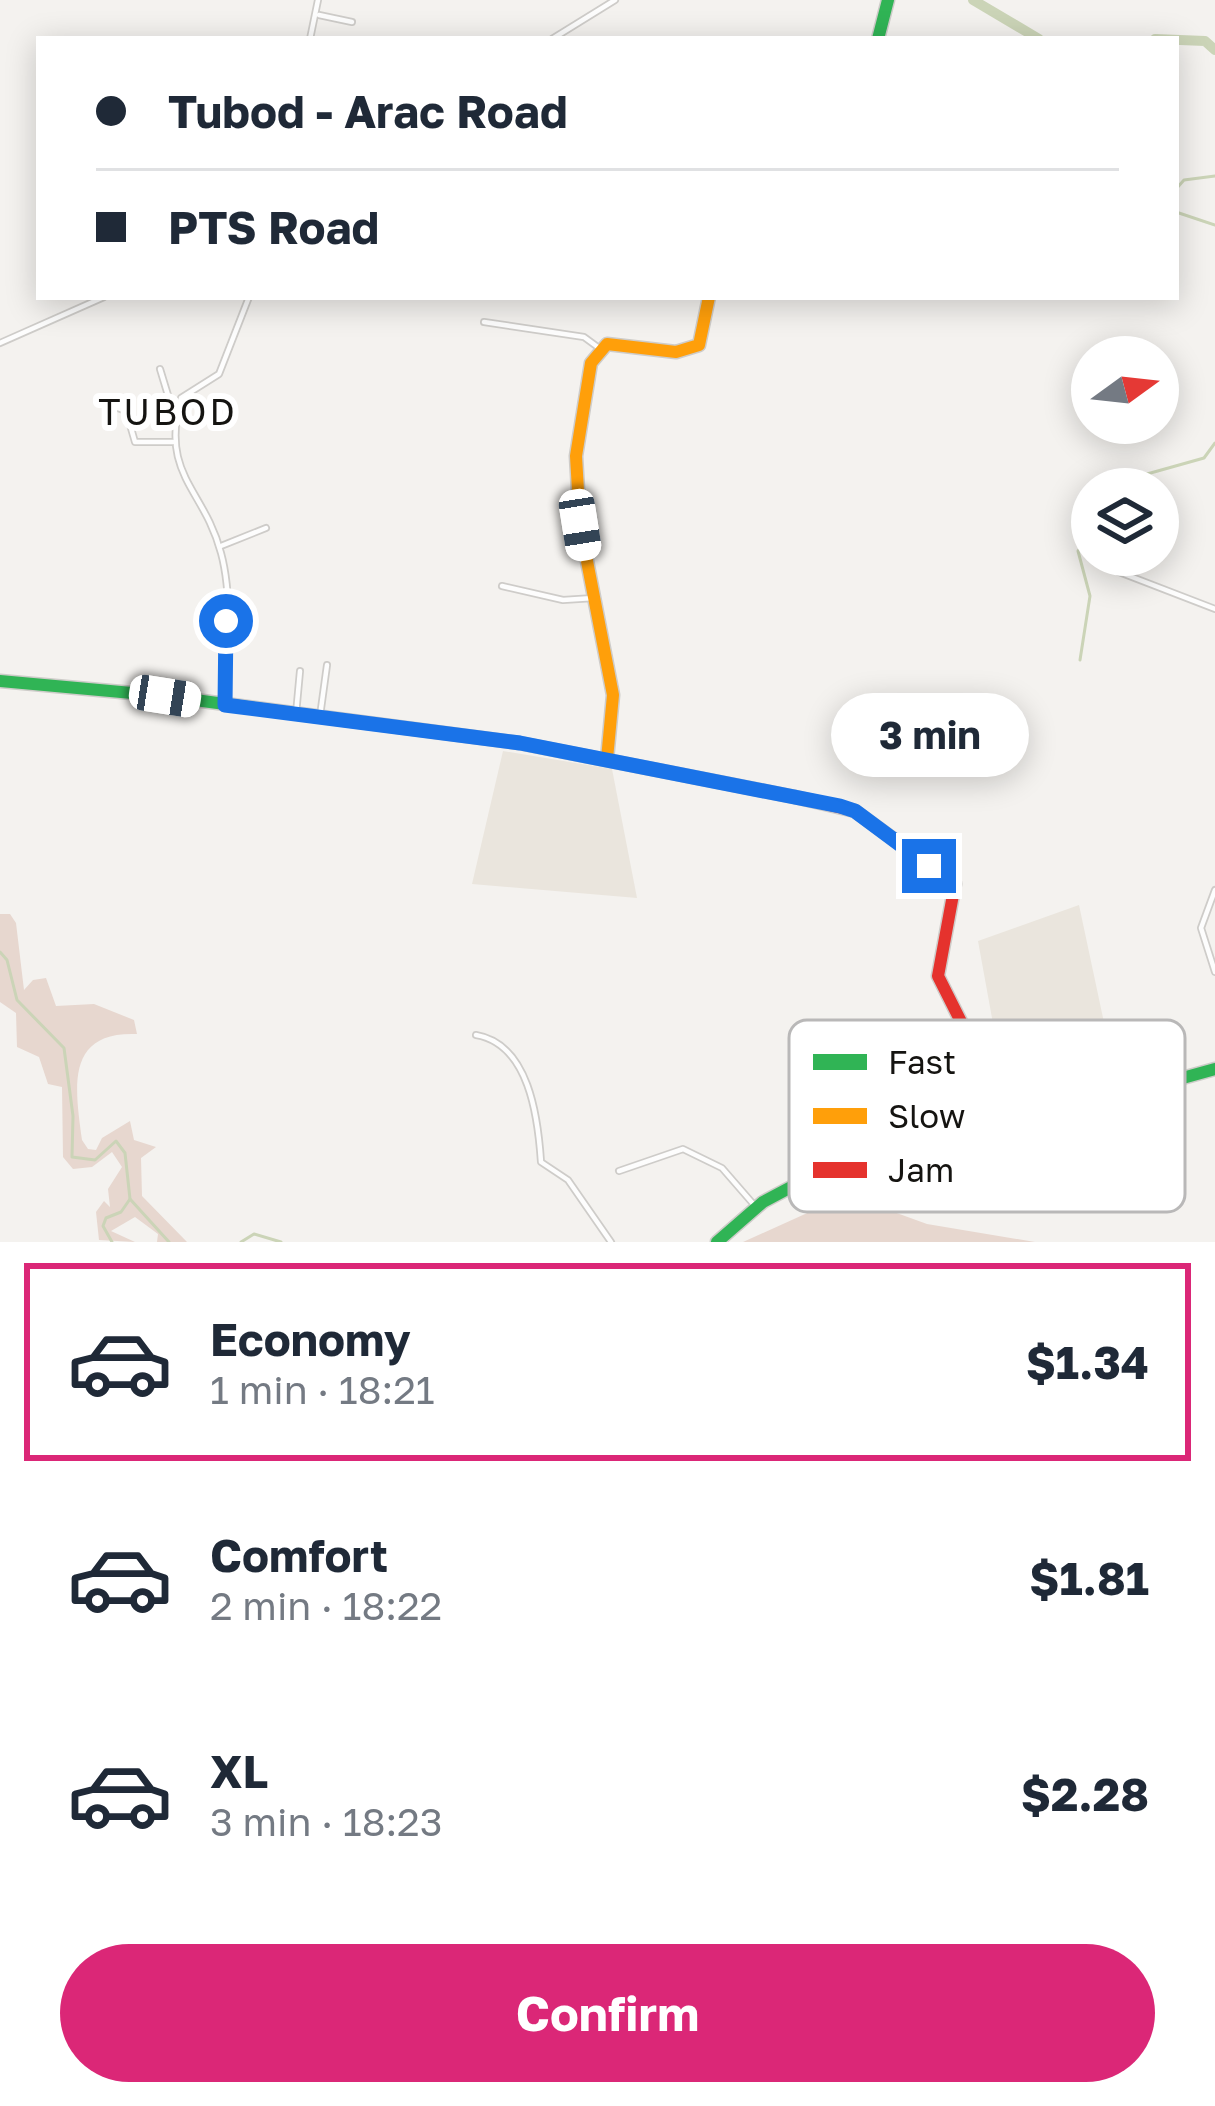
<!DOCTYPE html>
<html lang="en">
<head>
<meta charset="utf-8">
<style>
  body { margin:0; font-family:"Golos Text",sans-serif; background:#f6f6f7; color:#1f2937; height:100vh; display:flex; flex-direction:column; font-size:45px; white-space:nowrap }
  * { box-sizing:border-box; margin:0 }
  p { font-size:39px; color:#747a83 }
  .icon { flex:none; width:66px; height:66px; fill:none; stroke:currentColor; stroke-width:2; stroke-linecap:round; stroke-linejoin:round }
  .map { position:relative; height:1242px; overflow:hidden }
  .drawer { display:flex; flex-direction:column; background:#fff; flex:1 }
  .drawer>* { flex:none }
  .banner { position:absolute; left:36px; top:36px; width:1143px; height:264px; border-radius:0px; box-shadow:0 6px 30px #0003; display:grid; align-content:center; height:264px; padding:0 60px; background:#fff }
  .needle { width:78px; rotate:75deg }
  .buttons { position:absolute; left:1071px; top:336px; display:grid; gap:24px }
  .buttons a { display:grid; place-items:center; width:108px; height:108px; border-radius:50%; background:#fff; box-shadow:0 6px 30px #0003; font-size:60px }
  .end { position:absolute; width:54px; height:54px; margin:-27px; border:15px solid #1a73e8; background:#fff; box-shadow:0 0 0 6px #fff }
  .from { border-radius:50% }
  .bubble { position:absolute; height:84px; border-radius:42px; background:#fff; box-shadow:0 6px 30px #0003; font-size:39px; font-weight:700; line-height:84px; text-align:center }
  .car { position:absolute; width:36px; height:72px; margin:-36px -18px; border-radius:15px; box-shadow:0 0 9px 3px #0007; background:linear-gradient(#fff 24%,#345 0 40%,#fff 0 76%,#345 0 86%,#fff 0) }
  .banner b { display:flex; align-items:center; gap:42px; height:114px; font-size:45px }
  .banner b+b { border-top:3px solid #e0e1e3 }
  .banner i { width:30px; height:30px; background:#1f2937 }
  ul { padding:21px 0 0; list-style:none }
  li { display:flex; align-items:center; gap:36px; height:198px; margin:0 24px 18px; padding:0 36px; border:6px solid transparent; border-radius:0px }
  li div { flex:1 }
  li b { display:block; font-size:45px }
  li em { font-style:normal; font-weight:700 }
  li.on { border-color:#db2777 }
  li>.icon { width:108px; height:108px; stroke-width:1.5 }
  .button { display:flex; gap:24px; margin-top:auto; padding:24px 60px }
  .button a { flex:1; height:138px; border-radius:72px; background:#db2777; color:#fff; font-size:48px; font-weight:700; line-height:138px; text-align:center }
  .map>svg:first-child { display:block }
  .built { fill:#eae5dd }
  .green { fill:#e7d7cf }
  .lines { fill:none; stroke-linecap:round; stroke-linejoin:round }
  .stream { stroke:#cbd4b7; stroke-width:3 }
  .river { stroke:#cbd4b7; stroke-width:10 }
  .street-casing { stroke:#ceccc9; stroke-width:8 }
  .fast-casing { stroke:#ceccc9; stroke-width:15 }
  .slow-casing { stroke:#ceccc9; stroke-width:15 }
  .jam-casing { stroke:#ceccc9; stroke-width:15 }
  .street { stroke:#fdfdfd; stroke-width:4.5 }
  .fast { stroke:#30b455; stroke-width:12 }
  .slow { stroke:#ff9f0a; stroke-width:12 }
  .jam { stroke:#e5322d; stroke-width:12 }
  .route { stroke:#1a73e8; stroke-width:15 }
  .labels { text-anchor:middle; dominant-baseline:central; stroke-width:12; stroke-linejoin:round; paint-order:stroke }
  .quarter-label { font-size:36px; letter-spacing:3px; fill:#151411; stroke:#fff }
  .key { fill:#fff; stroke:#b9b8b8; stroke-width:3 }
  .key-label { font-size:33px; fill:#151411 }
</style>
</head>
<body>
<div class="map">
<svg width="1215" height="1242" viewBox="0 0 1215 1242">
  <rect width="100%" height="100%" fill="#f4f2ef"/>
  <!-- built -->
  <g class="built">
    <path d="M 503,751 L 612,769 L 637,898 L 472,884 Z"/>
    <path d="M 1079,905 L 1119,1093 L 1018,1121 L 983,1049 L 996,1040 L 978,941 Z"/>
  </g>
  <!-- green -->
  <g class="green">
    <path d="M 0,914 L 10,914 L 16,923 L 24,990 L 33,980 L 46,978 L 56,1006 L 94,1004 L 134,1020 L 137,1034 C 65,1031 75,1088 82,1140 L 88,1149 L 96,1150 L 102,1138 L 130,1121 L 134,1140 L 156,1147 L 141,1158 L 142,1196 L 187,1242 L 157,1242 L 158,1234 L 135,1217 L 111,1231 L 135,1242 L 99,1240 L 96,1212 L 104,1201 L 110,1207 L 108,1189 L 122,1167 L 112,1152 L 92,1167 L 73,1169 L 63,1157 L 62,1087 L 48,1084 L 39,1057 L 17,1047 L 16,1013 L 0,1002 Z"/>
    <path d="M 847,1195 L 927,1224 L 1035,1242 L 743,1242 Z"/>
  </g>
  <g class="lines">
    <!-- stream -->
    <g class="stream">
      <path d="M 1176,189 L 1184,180 L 1215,176"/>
      <path d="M 1176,195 L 1176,212 L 1215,225"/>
      <path d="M 1141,489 L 1147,474 L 1204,458 L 1215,443"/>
      <path d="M 1080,660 L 1090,596 L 1078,551 L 1092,534"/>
      <path d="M 0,952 L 7,960 L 17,1000 L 64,1048 L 73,1116 L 72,1157 L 95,1160 L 116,1141 L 125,1153 L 130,1199 L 121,1212 L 106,1218 L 103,1226 L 112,1242"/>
      <path d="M 130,1199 L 169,1242"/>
      <path d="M 241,1242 L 254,1234 L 281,1242"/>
    </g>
    <!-- river -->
    <g class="river">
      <path d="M 973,0 L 1039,39"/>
      <path d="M 1155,39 L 1205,41 L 1215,50"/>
    </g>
    <defs>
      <g id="street">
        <path d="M 319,15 L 352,22"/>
        <path d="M 310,39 L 318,0"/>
        <path d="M 552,39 L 615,0"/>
        <path d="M 484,322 L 584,337 L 599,348"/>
        <path d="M 0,343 L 104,297"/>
        <path d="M 160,369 L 174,415"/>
        <path d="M 112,406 L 126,411 L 135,442 L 173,442"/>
        <path d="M 221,546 L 266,528"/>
        <path d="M 1106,567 L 1215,609"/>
        <path d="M 502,586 L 563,600 L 594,598"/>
        <path d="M 225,702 C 228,657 233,597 221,553 C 204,488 160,476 181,398 L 219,374 L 249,297"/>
        <path d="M 296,714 L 300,671"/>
        <path d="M 320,716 L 327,665"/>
        <path d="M 1215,890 L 1201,928 L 1215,972"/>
        <path d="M 476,1035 C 529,1044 538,1117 541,1162 L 568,1180 L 611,1242"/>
        <path d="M 619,1171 L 683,1149 L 722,1168 L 755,1206"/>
      </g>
      <g id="fast">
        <path d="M 878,39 L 888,0"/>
        <path d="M 0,681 L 165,696 L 519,743 L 795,797"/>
        <path d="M 717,1242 L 763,1202 L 793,1186 L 1215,1069"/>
      </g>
      <path id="slow" d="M 607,759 L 613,695 L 580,525 L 576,456 L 591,363 L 607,344 L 676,352 L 699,345 L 709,297"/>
      <path id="jam" d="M 795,797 L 855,811 L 955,884 L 938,976 L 1013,1125"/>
    </defs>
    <!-- street casing -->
    <use href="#street" class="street-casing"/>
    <!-- fast casing -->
    <use href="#fast" class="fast-casing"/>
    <!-- slow casing -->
    <use href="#slow" class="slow-casing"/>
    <!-- jam casing -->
    <use href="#jam" class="jam-casing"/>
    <!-- street -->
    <use href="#street" class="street"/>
    <!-- fast -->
    <use href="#fast" class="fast"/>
    <!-- slow -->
    <use href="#slow" class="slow"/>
    <!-- jam -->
    <use href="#jam" class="jam"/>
  </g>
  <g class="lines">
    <!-- route -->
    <path class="route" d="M 226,621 L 225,705 L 520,743 L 840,806 L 855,811 L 929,866"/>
  </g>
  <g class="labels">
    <!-- quarter labels -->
    <g class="quarter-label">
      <text x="168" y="411">TUBOD</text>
    </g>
  </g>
  <!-- legend -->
  <rect x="789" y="1020" width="396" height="192" rx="18" class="key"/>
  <rect x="813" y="1054" width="54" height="16" fill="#30b455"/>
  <rect x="813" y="1108" width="54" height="16" fill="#ff9f0a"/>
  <rect x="813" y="1162" width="54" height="16" fill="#e5322d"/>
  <g class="key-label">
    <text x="888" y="1074">Fast</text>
    <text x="888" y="1128">Slow</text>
    <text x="888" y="1182">Jam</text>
  </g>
</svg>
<div class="buttons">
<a><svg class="needle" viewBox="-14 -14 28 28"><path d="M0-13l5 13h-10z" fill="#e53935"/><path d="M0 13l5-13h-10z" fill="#747a83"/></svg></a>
<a><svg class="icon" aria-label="layers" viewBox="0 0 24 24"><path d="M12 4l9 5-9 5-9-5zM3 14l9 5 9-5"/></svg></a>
</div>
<i class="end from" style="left:226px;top:621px"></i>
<i class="end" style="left:929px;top:866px"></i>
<div class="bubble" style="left:831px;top:693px;width:198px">3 min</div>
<i class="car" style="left:580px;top:525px;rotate:171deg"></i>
<i class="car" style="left:165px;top:696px;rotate:99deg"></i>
<div class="banner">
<b><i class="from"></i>Tubod - Arac Road</b>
<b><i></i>PTS Road</b>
</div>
</div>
<section class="drawer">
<ul>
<li class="on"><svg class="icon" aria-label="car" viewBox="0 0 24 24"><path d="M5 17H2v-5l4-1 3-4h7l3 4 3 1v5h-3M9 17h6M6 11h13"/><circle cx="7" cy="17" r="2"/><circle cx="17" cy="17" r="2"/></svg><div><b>Economy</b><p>1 min · 18:21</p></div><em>$1.34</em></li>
<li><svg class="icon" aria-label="car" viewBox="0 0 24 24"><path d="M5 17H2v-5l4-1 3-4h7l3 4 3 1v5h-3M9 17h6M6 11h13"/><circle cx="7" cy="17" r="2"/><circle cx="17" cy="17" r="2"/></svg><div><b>Comfort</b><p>2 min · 18:22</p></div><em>$1.81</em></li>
<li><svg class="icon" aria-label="car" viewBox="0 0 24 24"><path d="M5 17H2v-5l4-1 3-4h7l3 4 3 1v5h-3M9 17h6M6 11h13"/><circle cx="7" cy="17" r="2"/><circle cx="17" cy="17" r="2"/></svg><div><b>XL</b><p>3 min · 18:23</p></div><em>$2.28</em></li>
</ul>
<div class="button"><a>Confirm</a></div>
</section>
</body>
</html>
